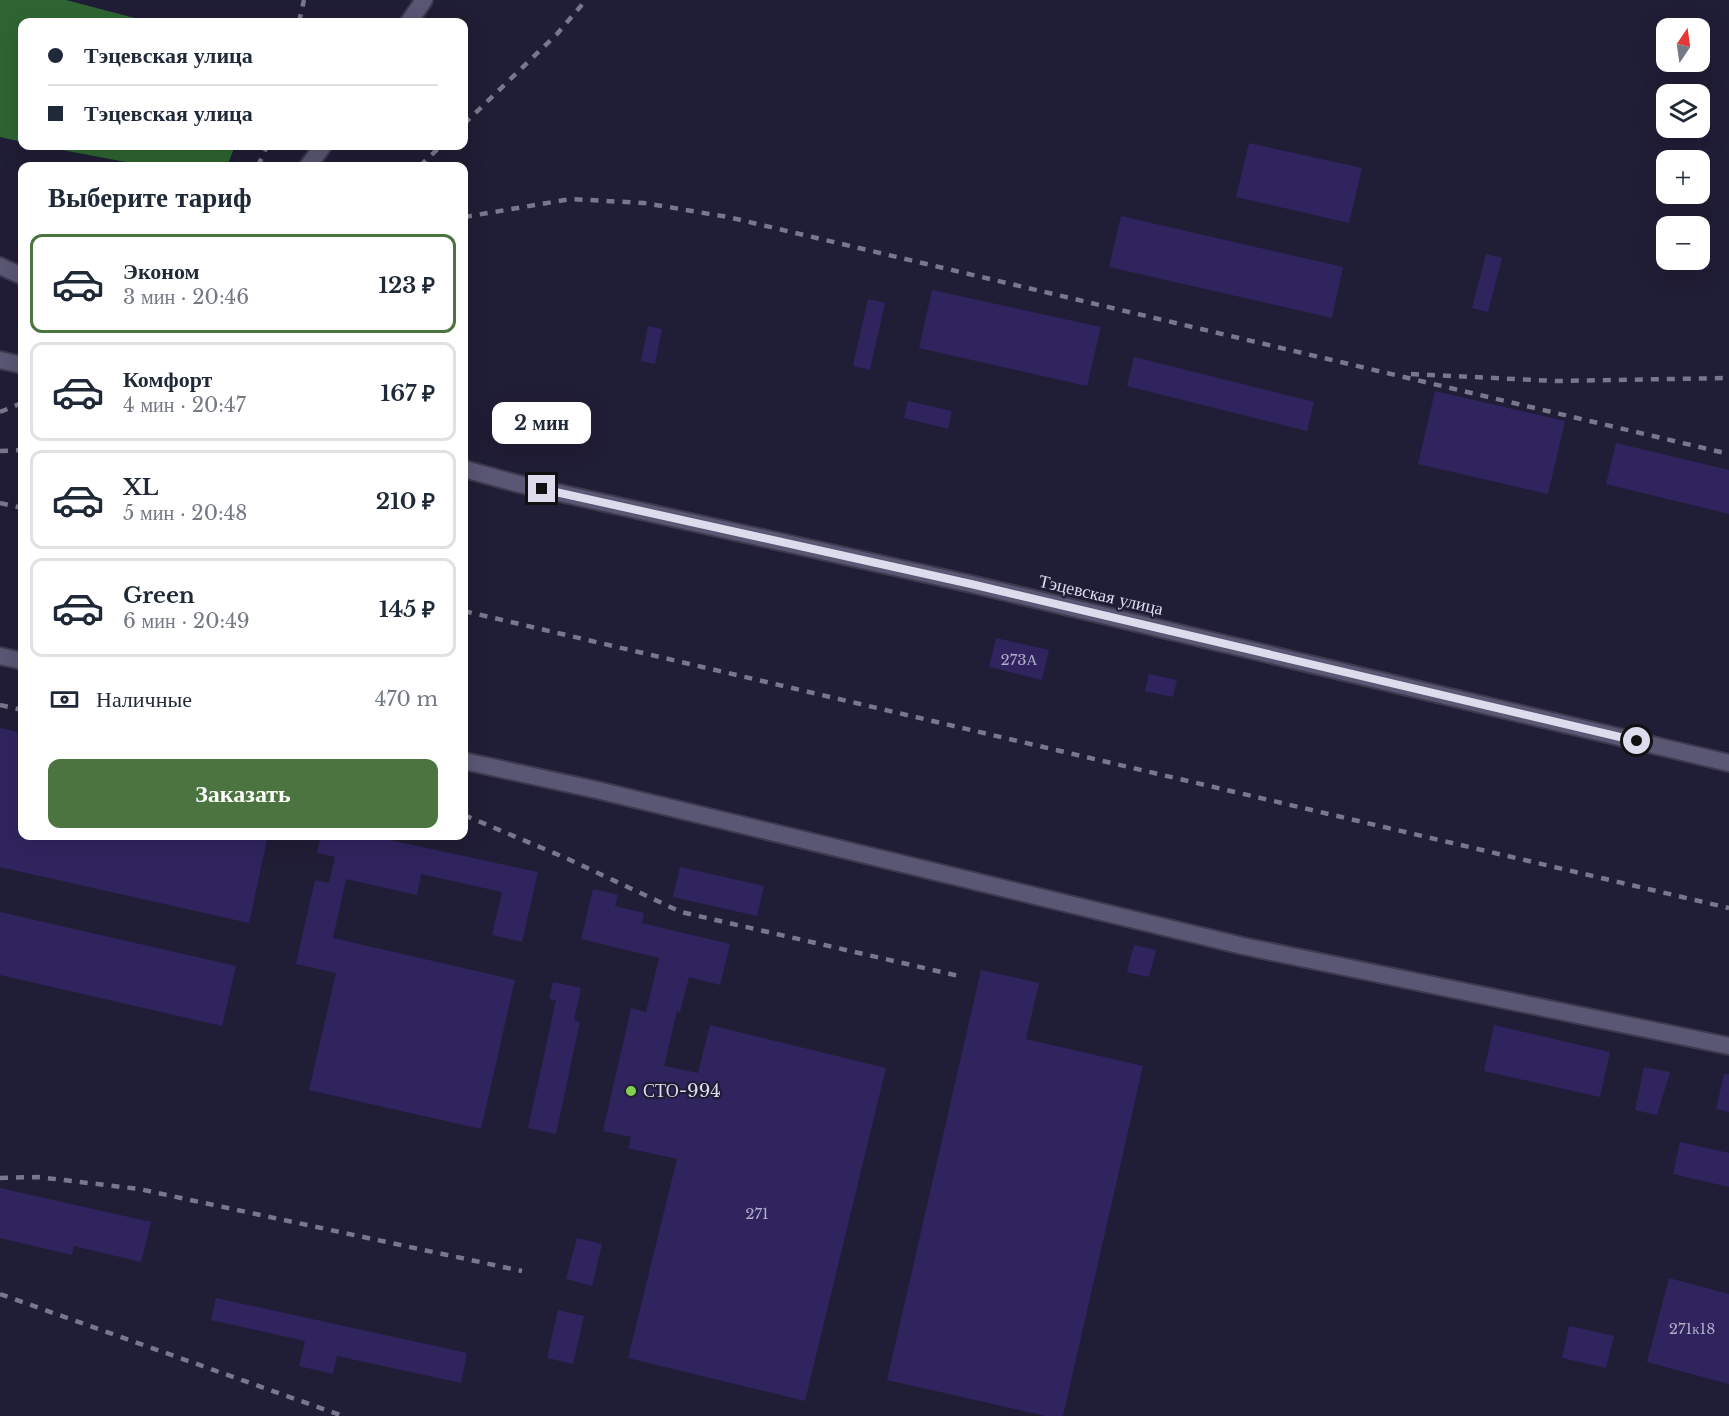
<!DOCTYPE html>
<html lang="ru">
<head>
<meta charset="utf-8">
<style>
  body { margin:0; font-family:"Libre Baskerville",serif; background:#f6f6f7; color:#1f2937; height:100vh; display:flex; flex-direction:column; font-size:22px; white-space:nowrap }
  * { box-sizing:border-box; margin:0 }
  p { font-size:20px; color:#747a83 }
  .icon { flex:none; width:33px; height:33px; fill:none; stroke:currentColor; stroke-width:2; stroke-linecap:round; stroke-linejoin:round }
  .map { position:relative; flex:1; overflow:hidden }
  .sheet { position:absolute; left:18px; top:162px; width:450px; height:678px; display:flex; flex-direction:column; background:#fff; border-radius:12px; box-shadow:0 6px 24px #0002 }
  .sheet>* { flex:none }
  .top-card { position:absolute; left:18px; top:18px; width:450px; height:132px; border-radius:12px; box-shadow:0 6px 24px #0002; display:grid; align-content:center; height:132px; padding:0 30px; background:#fff }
  .needle { width:39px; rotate:13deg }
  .fabs { position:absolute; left:1656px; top:18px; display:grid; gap:12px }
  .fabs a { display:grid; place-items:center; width:54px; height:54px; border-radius:12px; background:#fff; box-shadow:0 6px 24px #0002; font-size:30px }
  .end { position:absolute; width:27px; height:27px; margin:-14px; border:8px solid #dddced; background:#111; box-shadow:0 0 0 3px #111 }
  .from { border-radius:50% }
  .bubble { position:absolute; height:42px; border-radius:12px; background:#fff; box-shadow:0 6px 24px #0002; font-size:20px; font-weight:700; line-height:42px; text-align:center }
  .top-card b { display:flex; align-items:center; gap:21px; height:57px; font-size:22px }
  .top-card b+b { border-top:2px solid #e0e1e3 }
  .top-card i { width:15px; height:15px; background:#1f2937 }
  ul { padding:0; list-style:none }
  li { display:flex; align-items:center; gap:18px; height:99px; margin:0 12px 9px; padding:0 18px; border:3px solid #e0e1e3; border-radius:12px }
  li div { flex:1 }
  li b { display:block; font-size:22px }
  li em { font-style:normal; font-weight:700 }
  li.on { border-color:#4c7441 }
  li>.icon { width:54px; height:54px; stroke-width:1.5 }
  h2 { padding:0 30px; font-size:27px; line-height:72px }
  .pay { display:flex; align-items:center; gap:15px; height:66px; padding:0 30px; font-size:22px }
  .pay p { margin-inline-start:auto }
  .primary-button { display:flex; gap:12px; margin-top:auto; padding:12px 30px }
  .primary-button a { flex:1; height:69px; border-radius:12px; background:#4c7441; color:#fff; font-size:24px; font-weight:700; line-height:69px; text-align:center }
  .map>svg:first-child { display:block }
  .forest { fill:#2e6532 }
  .building { fill:#30245f }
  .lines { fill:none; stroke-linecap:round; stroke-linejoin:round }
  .minor-casing { stroke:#3d394f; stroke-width:20 }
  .minor { stroke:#595774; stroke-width:16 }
  .rail { stroke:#79778c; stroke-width:4.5; stroke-dasharray:8 8; stroke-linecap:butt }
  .route { stroke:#dddced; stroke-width:8 }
  .poi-dot { fill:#83d04e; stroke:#201d36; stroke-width:2 }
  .labels { text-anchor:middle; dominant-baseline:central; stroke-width:4.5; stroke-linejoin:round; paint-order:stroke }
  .number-label { font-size:15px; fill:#b2aeca }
  .street-label { font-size:18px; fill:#dddced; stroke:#201d36 }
  .poi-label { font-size:18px; fill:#dddced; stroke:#201d36; text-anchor:start }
</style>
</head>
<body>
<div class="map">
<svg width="1729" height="1416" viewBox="0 0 1729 1416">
  <rect width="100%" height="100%" fill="#201d36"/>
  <!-- forest -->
  <g class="forest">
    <path d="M 0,0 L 66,0 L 150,22 L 22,22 L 22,142 L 0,137 Z"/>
    <path d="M 41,146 L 235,146 L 227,166 L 147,166 Z"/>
  </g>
  <!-- building -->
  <g class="building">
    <path d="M 1249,143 L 1362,168 L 1349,223 L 1236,197 Z"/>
    <path d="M 1121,216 L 1343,267 L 1332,318 L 1109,267 Z"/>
    <path d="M 1486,254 L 1502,258 L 1488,312 L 1472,308 Z"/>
    <path d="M 932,290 L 1101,327 L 1087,386 L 919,348 Z"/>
    <path d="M 868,299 L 885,303 L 870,370 L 853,366 Z"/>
    <path d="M 648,326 L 662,329 L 655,364 L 641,361 Z"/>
    <path d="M 1134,357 L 1314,402 L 1307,431 L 1127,386 Z"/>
    <path d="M 1435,391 L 1565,421 L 1548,494 L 1418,464 Z"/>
    <path d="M 908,401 L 952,411 L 948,429 L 904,418 Z"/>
    <path d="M 1616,443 L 1729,470 L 1729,514 L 1606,484 Z"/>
    <path d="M 996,638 L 1049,650 L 1042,680 L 989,667 Z"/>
    <path d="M 1149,674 L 1177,680 L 1173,697 L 1145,691 Z"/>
    <path d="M 0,728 L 22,733 L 22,836 L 268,836 L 249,923 L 0,867 Z"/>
    <path d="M 321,836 L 371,836 L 538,872 L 522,942 L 492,935 L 502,892 L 421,874 L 417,895 L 346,879 L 333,938 L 515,980 L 481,1129 L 309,1090 L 336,973 L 296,964 L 315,880 L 329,883 L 335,857 L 317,853 Z"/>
    <path d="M 680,867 L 764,886 L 757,916 L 673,897 Z"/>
    <path d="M 593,889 L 618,895 L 615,906 L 644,913 L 642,923 L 730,944 L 720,985 L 689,977 L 680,1012 L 677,1011 L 664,1066 L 698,1073 L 710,1025 L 886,1068 L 805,1401 L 628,1358 L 677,1159 L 628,1148 L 631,1137 L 603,1131 L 631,1008 L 646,1012 L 659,958 L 581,939 Z"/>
    <path d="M 0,912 L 236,966 L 222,1026 L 0,975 Z"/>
    <path d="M 1134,945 L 1156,950 L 1149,977 L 1127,972 Z"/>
    <path d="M 981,970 L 1039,983 L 1026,1039 L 1143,1066 L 1063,1416 L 1046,1416 L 887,1380 Z"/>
    <path d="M 553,982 L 581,988 L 574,1020 L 580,1022 L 556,1134 L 528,1128 L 556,1000 L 549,999 Z"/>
    <path d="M 1494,1025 L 1610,1052 L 1600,1097 L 1484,1071 Z"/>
    <path d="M 1644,1067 L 1670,1072 L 1657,1115 L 1635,1110 Z"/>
    <path d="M 1724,1074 L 1729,1074 L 1729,1112 L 1716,1109 Z"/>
    <path d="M 1680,1142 L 1729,1153 L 1729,1187 L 1673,1174 Z"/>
    <path d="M 0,1188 L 151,1222 L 141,1262 L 74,1246 L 72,1255 L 0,1238 Z"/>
    <path d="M 577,1238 L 602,1244 L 592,1286 L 566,1279 Z"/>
    <path d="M 1669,1278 L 1729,1294 L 1729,1384 L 1647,1362 Z"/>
    <path d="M 216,1298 L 467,1353 L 461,1383 L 337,1356 L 333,1374 L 299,1366 L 305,1341 L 211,1320 Z"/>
    <path d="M 558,1310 L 584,1316 L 573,1364 L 547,1358 Z"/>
    <path d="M 1569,1326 L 1614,1336 L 1606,1368 L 1562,1358 Z"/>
  </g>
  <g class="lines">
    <defs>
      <g id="minor">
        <path d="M 409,22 L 424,0"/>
        <path d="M 308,166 L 323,146"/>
        <path d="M 0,266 L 22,276"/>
        <path d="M 0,360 L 22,365"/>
        <path d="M 464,469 L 519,484 L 971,584 L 1729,763"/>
        <path d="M 0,656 L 22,661"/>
        <path d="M 464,761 L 597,790 L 1243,946 L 1729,1046"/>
      </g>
    </defs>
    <!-- minor casing -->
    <use href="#minor" class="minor-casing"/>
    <!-- minor -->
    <use href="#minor" class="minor"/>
    <!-- rail -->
    <g class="rail">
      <path d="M 299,22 L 304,0"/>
      <path d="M 464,124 L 557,34 L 586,0"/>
      <path d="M 258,166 L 267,146"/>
      <path d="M 420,166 L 441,146"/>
      <path d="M 464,217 L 571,199 L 644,203 L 728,217 L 1729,454"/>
      <path d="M 1411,374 L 1556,381 L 1729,378"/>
      <path d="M 0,412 L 22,403"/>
      <path d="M 0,451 L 22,450"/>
      <path d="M 0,503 L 22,508"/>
      <path d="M 464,611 L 1729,908"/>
      <path d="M 0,705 L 22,710"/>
      <path d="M 464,815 L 568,859 L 681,912 L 959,976"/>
      <path d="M 0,1178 L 38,1177 L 139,1189 L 522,1271"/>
      <path d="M 0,1294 L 343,1416"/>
    </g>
  </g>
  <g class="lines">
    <!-- route -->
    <path class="route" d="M 542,489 L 971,584 L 1637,741"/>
  </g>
  <!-- markers -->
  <circle class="poi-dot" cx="631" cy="1091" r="6"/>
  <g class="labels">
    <!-- number labels -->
    <g class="number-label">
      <text x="1019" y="659">273А</text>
      <text x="757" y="1213">271</text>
      <text x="1692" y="1328">271к18</text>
    </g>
    <!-- street labels -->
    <g class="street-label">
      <text transform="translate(1101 595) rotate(13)">Тэцевская улица</text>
    </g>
    <!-- poi labels -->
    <g class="poi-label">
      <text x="643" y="1091">СТО-994</text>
    </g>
  </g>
</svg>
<div class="fabs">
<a><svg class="needle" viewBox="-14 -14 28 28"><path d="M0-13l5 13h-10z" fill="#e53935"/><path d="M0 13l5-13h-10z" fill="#747a83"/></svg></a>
<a><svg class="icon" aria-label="layers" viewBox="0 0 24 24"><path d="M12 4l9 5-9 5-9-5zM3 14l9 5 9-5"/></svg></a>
<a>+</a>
<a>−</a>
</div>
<i class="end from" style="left:1637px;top:741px"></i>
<i class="end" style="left:542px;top:489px"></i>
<div class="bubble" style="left:492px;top:402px;width:99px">2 мин</div>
<div class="top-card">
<b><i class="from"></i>Тэцевская улица</b>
<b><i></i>Тэцевская улица</b>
</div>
<section class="sheet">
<h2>Выберите тариф</h2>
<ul>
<li class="on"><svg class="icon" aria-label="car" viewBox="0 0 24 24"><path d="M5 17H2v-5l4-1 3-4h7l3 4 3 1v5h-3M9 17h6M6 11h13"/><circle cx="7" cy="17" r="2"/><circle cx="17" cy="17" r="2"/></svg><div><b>Эконом</b><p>3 мин · 20:46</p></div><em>123 ₽</em></li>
<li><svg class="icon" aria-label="car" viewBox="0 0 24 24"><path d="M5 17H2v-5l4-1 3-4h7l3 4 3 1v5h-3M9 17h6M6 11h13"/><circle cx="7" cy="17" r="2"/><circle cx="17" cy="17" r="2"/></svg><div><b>Комфорт</b><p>4 мин · 20:47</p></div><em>167 ₽</em></li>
<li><svg class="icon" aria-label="car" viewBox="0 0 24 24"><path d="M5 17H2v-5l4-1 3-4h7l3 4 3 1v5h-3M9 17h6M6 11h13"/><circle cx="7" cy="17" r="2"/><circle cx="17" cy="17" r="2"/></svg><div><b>XL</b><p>5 мин · 20:48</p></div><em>210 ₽</em></li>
<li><svg class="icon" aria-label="car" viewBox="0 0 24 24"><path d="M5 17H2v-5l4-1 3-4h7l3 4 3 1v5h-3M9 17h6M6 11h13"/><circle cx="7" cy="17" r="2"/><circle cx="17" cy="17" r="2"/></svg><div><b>Green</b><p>6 мин · 20:49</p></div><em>145 ₽</em></li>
</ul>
<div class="pay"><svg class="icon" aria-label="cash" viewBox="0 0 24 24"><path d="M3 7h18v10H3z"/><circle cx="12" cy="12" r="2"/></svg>Наличные<p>470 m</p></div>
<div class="primary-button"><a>Заказать</a></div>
</section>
</div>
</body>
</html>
